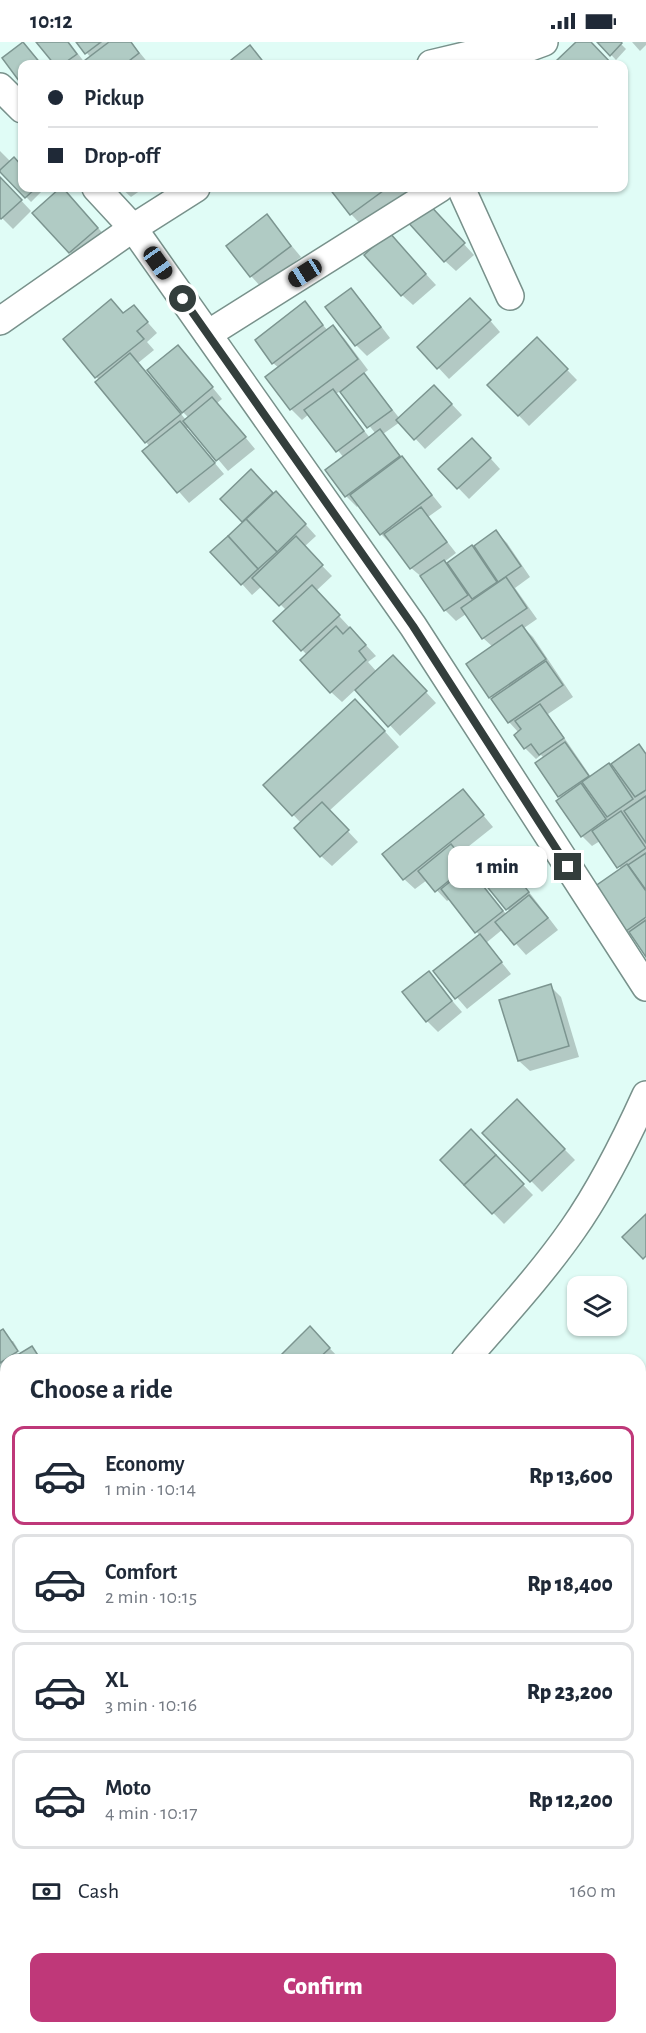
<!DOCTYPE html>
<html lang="en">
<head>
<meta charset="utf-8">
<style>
  body { margin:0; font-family:"Alegreya Sans",sans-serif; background:#f2f2f3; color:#1f2937; height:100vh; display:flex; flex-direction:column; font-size:22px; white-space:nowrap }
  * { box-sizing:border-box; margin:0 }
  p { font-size:20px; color:#747a83 }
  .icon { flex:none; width:33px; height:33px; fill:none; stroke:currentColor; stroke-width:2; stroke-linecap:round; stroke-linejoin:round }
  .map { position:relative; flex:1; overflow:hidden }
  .panel { position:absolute; left:0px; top:1312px; width:646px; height:680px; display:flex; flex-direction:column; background:#fff; border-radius:18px 18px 0 0; box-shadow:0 2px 4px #0004 }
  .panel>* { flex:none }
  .guide { position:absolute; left:18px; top:18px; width:610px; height:132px; border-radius:12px; box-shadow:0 2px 4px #0004; display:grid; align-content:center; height:132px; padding:0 30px; background:#fff }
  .buttons { position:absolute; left:567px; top:1234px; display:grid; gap:12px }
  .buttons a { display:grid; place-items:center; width:60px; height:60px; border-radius:12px; background:#fff; box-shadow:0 2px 4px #0004; font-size:30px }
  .end { position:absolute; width:27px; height:27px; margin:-14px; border:8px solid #333e3c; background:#fff; box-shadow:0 0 0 3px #fff }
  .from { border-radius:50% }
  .bubble { position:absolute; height:42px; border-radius:12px; background:#fff; box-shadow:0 2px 4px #0004; font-size:20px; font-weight:800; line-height:42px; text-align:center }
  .car { position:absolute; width:18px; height:36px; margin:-18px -9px; border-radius:8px; box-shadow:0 0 4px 2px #0007; background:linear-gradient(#222 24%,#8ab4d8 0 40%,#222 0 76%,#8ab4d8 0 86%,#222 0) }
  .guide b { display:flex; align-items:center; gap:21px; height:57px; font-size:22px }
  .guide b+b { border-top:2px solid #e0e1e3 }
  .guide i { width:15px; height:15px; background:#1f2937 }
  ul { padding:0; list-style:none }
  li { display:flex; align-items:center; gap:18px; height:99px; margin:0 12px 9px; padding:0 18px; border:3px solid #e0e1e3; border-radius:12px }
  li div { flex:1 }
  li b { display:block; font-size:22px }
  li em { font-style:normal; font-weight:800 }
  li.active { border-color:#bf3879 }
  li>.icon { width:54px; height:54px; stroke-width:1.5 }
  h2 { padding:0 30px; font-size:27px; line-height:72px }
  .pay { display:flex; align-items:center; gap:15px; height:66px; padding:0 30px; font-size:22px }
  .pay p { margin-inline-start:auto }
  .button { display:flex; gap:12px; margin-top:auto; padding:12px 30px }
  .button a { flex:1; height:69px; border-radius:12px; background:#bf3879; color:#fff; font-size:24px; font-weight:800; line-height:69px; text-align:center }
  .status { display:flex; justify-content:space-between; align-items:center; height:42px; padding:0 30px; background:#fff; direction:ltr }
  .status svg { height:16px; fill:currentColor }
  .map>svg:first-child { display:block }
  .shadow { fill:#0003; fill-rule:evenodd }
  .building { fill:#b0cbc4; stroke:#7c9590; stroke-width:1.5 }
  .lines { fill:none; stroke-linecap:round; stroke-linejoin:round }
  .street-casing { stroke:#78918b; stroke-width:30 }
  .street { stroke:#fff; stroke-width:27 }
  .route { stroke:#333e3c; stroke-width:8 }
</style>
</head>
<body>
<div class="status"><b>10:12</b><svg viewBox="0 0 49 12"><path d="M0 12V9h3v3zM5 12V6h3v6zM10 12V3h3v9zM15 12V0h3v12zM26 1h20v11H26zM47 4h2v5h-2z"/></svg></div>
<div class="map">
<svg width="646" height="1991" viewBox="0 0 646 1991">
  <rect width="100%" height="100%" fill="#e0fcf6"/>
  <!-- shadow -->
  <g class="shadow">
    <path d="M 38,0 L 69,0 L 85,21 L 91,16 L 78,0 L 131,0 L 149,22 L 56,22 Z"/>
    <path d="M 578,0 L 589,0 L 611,22 L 561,22 L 558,19 Z"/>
    <path d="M 599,0 L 619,0 L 626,7 L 616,18 Z"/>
    <path d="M 632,0 L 646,0 L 646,3 L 640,9 Z"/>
    <path d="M 24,1 L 42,22 L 22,22 L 22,40 L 4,16 Z"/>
    <path d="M 250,5 L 265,22 L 229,22 Z"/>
    <path d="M 0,109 L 11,120 L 14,117 L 22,126 L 22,146 L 41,146 L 43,148 L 31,160 L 0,128 Z"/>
    <path d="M 0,136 L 31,169 L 13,187 L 0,174 Z"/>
    <path d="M 121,146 L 144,146 L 131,155 Z"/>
    <path d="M 331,146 L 422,146 L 366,188 L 351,172 Z"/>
    <path d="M 72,157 L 108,197 L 80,221 L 70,210 Z"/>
    <path d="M 436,172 L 474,213 L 456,229 L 445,219 Z"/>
    <path d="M 267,174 L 301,215 L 261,245 L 251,234 Z"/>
    <path d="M 399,203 L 436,243 L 413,263 L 402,253 Z"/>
    <path d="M 351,248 L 361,258 L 390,296 L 367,314 L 356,303 L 327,265 Z"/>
    <path d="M 305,261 L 328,289 L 333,285 L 344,296 L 368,328 L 363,332 L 374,344 L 400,377 L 445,355 L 462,373 L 425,407 L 400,380 L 383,392 L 442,465 L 428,475 L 456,511 L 444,520 L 453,529 L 449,521 L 496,490 L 507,501 L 530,535 L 515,546 L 537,577 L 524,586 L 533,595 L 573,655 L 548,672 L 591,735 L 609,723 L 620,735 L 639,704 L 646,711 L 646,912 L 627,888 L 622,828 L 600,799 L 592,804 L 582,794 L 559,754 L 544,716 L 541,713 L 536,717 L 525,706 L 519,691 L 509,680 L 468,622 L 493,605 L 483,596 L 466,572 L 456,579 L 445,568 L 423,536 L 411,526 L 393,501 L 391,502 L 381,492 L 359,463 L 357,465 L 346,454 L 327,429 L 344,416 L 309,372 L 302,378 L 291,367 L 267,335 L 279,326 L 273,321 ZM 341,349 L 376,392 L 370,396 L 335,352 Z"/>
    <path d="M 134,265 L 157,291 L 147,300 L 154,308 L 138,321 L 186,378 L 189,376 L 183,370 L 188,316 L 222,357 L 217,361 L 255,407 L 228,429 L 190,384 L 186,387 L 224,432 L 189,461 L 144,410 L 150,405 L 97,340 L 99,338 L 65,297 L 124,272 Z"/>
    <path d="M 481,268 L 500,290 L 449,337 L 419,305 Z"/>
    <path d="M 537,297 L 577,338 L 529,384 L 489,343 Z"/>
    <path d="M 483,408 L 500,427 L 469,457 L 440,427 Z"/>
    <path d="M 262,440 L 274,453 L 287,462 L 316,494 L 304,505 L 332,534 L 316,549 L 376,614 L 368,620 L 377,630 L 404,626 L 436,661 L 400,694 L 356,647 L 342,660 L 331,650 L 307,613 L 275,579 L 287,569 L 262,544 L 252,553 L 242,542 L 244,481 L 222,457 Z"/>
    <path d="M 371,674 L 399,705 L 329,769 L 358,800 L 332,824 L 321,814 L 301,781 L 265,743 Z"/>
    <path d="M 463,749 L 493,785 L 459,812 L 472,828 L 495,809 L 506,820 L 558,888 L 526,913 L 503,887 L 486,901 L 511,932 L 467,967 L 435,930 L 480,894 L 450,857 L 447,859 L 427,838 L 415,847 L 404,837 ZM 480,833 L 510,870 L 506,872 L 477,836 Z"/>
    <path d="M 428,931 L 462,970 L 438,990 L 427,979 Z"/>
    <path d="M 550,944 L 561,955 L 579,1015 L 530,1029 L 519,1019 Z"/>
    <path d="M 517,1059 L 575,1118 L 542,1150 L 484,1091 Z"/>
    <path d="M 471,1089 L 533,1153 L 504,1182 L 442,1118 Z"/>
    <path d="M 310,1286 L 340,1317 L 278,1318 L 277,1318 Z"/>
    <path d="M 3,1289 L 22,1312 L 31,1306 L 43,1318 L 6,1318 L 6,1337 L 4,1335 L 1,1337 L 6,1342 L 6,1392 L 0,1396 L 0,1291 ZM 9,1299 L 13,1299 L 23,1315 L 21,1316 Z"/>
    <path d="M 0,1557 L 6,1566 L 6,1707 L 4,1708 L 6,1712 L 6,1723 L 0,1727 Z"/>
    <path d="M 0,1871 L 6,1877 L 6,1936 L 0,1930 Z"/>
    <path d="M 36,1986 L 97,1986 L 101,1991 L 41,1991 Z"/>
    <path d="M 105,1986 L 136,1986 L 141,1991 L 109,1991 Z"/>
  </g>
  <!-- building -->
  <g class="building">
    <path d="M 23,0 L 41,22 L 22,22 L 22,43 L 2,16 Z"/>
    <path d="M 36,0 L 68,0 L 77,12 L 63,22 L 54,22 Z"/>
    <path d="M 76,0 L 101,0 L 85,12 Z"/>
    <path d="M 109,0 L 131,0 L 139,11 L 125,22 L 80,22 Z"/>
    <path d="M 576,0 L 591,0 L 612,22 L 559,22 L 556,19 Z"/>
    <path d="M 597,0 L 621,0 L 622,1 L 610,14 Z"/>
    <path d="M 250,3 L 265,22 L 226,22 Z"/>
    <path d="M 14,115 L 22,124 L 22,146 L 36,146 L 25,156 L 0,130 L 0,128 Z"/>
    <path d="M 0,135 L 22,158 L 1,177 L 0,176 Z"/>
    <path d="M 60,146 L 63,146 L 98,186 L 69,211 L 32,171 Z"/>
    <path d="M 329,146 L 387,146 L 350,173 Z"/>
    <path d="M 426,159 L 465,201 L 444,220 L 406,178 Z"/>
    <path d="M 267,172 L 291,204 L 250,235 L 226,204 Z"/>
    <path d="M 389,190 L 426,232 L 401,254 L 364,213 Z"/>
    <path d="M 351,246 L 381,285 L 355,304 L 325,265 Z"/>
    <path d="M 470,256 L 491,278 L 437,327 L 417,305 Z"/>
    <path d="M 111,257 L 123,271 L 134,263 L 148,280 L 137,289 L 144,297 L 95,336 L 63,297 Z"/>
    <path d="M 305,259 L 323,283 L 272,322 L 255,298 Z"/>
    <path d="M 333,283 L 358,317 L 290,368 L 265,335 Z"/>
    <path d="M 537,295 L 568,327 L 518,374 L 487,343 Z"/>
    <path d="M 178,303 L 213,345 L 182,371 L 147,328 Z"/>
    <path d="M 130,311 L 181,372 L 145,401 L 95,340 Z"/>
    <path d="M 364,331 L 392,368 L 367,386 L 340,350 Z"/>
    <path d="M 434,343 L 452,362 L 414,398 L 396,378 Z"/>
    <path d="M 333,347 L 364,389 L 336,410 L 304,368 Z"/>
    <path d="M 212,355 L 246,395 L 216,419 L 183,379 Z"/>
    <path d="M 180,379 L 215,421 L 177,451 L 142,409 Z"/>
    <path d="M 380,387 L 400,414 L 345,455 L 325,428 Z"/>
    <path d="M 472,396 L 491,416 L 457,447 L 438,427 Z"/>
    <path d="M 402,414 L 432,453 L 380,493 L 350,453 Z"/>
    <path d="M 251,427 L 273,451 L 242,480 L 220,457 Z"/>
    <path d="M 276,449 L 306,482 L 277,510 L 246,477 Z"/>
    <path d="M 421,465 L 447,500 L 410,527 L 384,492 Z"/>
    <path d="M 246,477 L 277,510 L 258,527 L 228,494 Z"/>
    <path d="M 496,488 L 521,524 L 498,540 L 474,504 Z"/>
    <path d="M 228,494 L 258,527 L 241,543 L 210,510 Z"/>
    <path d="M 296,494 L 323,523 L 279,564 L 252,536 Z"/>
    <path d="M 472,503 L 497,540 L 472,557 L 447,521 Z"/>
    <path d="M 444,518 L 468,553 L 444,569 L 420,534 Z"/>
    <path d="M 506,535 L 527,566 L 482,597 L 461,566 Z"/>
    <path d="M 312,543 L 340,573 L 301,609 L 273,579 Z"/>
    <path d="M 522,583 L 546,617 L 489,656 L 466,622 Z"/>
    <path d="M 336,584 L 343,592 L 350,585 L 366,603 L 359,609 L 366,618 L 330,651 L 300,618 Z"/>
    <path d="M 393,613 L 427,649 L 388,685 L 355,648 Z"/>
    <path d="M 546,619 L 563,643 L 508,681 L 491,657 Z"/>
    <path d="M 355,657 L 385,689 L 292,774 L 263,743 Z"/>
    <path d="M 540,662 L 564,696 L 539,713 L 531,702 L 524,707 L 514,693 L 521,687 L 515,679 Z"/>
    <path d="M 565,700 L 589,734 L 558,755 L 535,721 Z"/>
    <path d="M 639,702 L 646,712 L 646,748 L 635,755 L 611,722 Z"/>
    <path d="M 609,721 L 633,757 L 607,775 L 582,740 Z"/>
    <path d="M 581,741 L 606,777 L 581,795 L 556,759 Z"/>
    <path d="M 463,747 L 484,773 L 403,838 L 382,812 Z"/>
    <path d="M 646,754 L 646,801 L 624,769 Z"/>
    <path d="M 322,760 L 349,788 L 320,815 L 294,786 Z"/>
    <path d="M 621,769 L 646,806 L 617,826 L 592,789 Z"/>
    <path d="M 451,802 L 468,823 L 435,850 L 418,829 Z"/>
    <path d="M 495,807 L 529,850 L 506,868 L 472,826 Z"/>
    <path d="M 646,811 L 646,848 L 628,823 Z"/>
    <path d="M 627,822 L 646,849 L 646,875 L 626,889 L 594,845 Z"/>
    <path d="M 468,825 L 503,869 L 475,891 L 441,847 Z"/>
    <path d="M 529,853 L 548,876 L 514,903 L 495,880 Z"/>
    <path d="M 646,878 L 646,915 L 629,890 Z"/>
    <path d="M 480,892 L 502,920 L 455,957 L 433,929 Z"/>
    <path d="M 429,929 L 452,959 L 426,980 L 402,950 Z"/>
    <path d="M 551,942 L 569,1004 L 518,1019 L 499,958 Z"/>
    <path d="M 517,1057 L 565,1107 L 530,1140 L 482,1091 Z"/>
    <path d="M 471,1087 L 496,1113 L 464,1143 L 440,1118 Z"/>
    <path d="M 496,1113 L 524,1142 L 492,1172 L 464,1143 Z"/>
    <path d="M 646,1172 L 646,1214 L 643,1217 L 622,1195 Z"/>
    <path d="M 310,1284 L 330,1306 L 317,1318 L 276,1318 Z"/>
    <path d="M 3,1287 L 18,1309 L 0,1321 L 0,1289 Z"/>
    <path d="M 32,1304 L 41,1318 L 9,1318 Z"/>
    <path d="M 0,1337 L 6,1346 L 6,1375 L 0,1379 Z"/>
    <path d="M 6,1583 L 6,1635 L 0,1626 L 0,1587 Z"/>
    <path d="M 6,1649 L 6,1677 L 0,1668 L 0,1653 Z"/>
    <path d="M 0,1670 L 6,1679 L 6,1705 L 4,1706 L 0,1701 Z"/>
    <path d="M 0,1871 L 6,1879 L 6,1922 L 0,1926 Z"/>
    <path d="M 34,1986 L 78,1986 L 73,1991 L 39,1991 Z"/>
    <path d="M 84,1986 L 98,1986 L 102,1991 L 78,1991 Z"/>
    <path d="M 103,1986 L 134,1986 L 129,1991 L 107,1991 Z"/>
  </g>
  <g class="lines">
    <defs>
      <g id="street">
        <path d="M 494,7 L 525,7 L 544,0"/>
        <path d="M 431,22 L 494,7 L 493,0"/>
        <path d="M 0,45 L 22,67"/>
        <path d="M 96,146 L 133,186 L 413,584 L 646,945"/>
        <path d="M 461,146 L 510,254"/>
        <path d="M 0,279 L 133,186 L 196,146"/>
        <path d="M 208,292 L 440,146"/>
        <path d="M 465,1318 C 502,1275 541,1233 573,1187 C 601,1147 626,1097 646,1053"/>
        <path d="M 0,1482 L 6,1492"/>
        <path d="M 640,1757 L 646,1757"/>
        <path d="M 0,1990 L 6,1985"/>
      </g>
    </defs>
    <!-- street casing -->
    <use href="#street" class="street-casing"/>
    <!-- street -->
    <use href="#street" class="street"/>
  </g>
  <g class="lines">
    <!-- route -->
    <path class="route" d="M 183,257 L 413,584 L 568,825"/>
  </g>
</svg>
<div class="buttons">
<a><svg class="icon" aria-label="layers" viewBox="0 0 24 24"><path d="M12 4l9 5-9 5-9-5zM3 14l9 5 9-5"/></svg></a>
</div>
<i class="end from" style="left:183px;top:257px"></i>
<i class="end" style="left:568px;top:825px"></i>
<div class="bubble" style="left:448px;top:804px;width:99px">1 min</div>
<i class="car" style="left:158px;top:221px;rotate:145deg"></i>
<i class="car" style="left:305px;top:231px;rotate:238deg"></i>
<div class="guide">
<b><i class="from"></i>Pickup</b>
<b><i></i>Drop-off</b>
</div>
<section class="panel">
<h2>Choose a ride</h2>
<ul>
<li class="active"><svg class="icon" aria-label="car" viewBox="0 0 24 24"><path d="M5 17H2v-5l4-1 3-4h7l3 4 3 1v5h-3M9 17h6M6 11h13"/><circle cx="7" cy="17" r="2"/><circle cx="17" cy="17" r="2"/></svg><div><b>Economy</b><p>1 min · 10:14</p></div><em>Rp 13,600</em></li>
<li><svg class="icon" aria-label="car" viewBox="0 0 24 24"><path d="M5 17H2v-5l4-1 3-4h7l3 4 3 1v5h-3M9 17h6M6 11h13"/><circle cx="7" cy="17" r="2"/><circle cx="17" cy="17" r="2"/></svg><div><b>Comfort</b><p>2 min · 10:15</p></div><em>Rp 18,400</em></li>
<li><svg class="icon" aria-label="car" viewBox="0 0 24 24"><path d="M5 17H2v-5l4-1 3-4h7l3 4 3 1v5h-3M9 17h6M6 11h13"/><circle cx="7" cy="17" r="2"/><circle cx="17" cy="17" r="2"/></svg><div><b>XL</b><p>3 min · 10:16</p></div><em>Rp 23,200</em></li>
<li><svg class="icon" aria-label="car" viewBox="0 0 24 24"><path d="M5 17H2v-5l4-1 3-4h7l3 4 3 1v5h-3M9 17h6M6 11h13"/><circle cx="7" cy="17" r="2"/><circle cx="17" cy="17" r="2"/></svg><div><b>Moto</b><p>4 min · 10:17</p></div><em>Rp 12,200</em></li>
</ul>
<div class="pay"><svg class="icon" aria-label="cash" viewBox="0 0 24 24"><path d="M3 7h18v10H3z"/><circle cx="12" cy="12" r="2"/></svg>Cash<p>160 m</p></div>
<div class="button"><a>Confirm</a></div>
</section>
</div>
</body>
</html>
